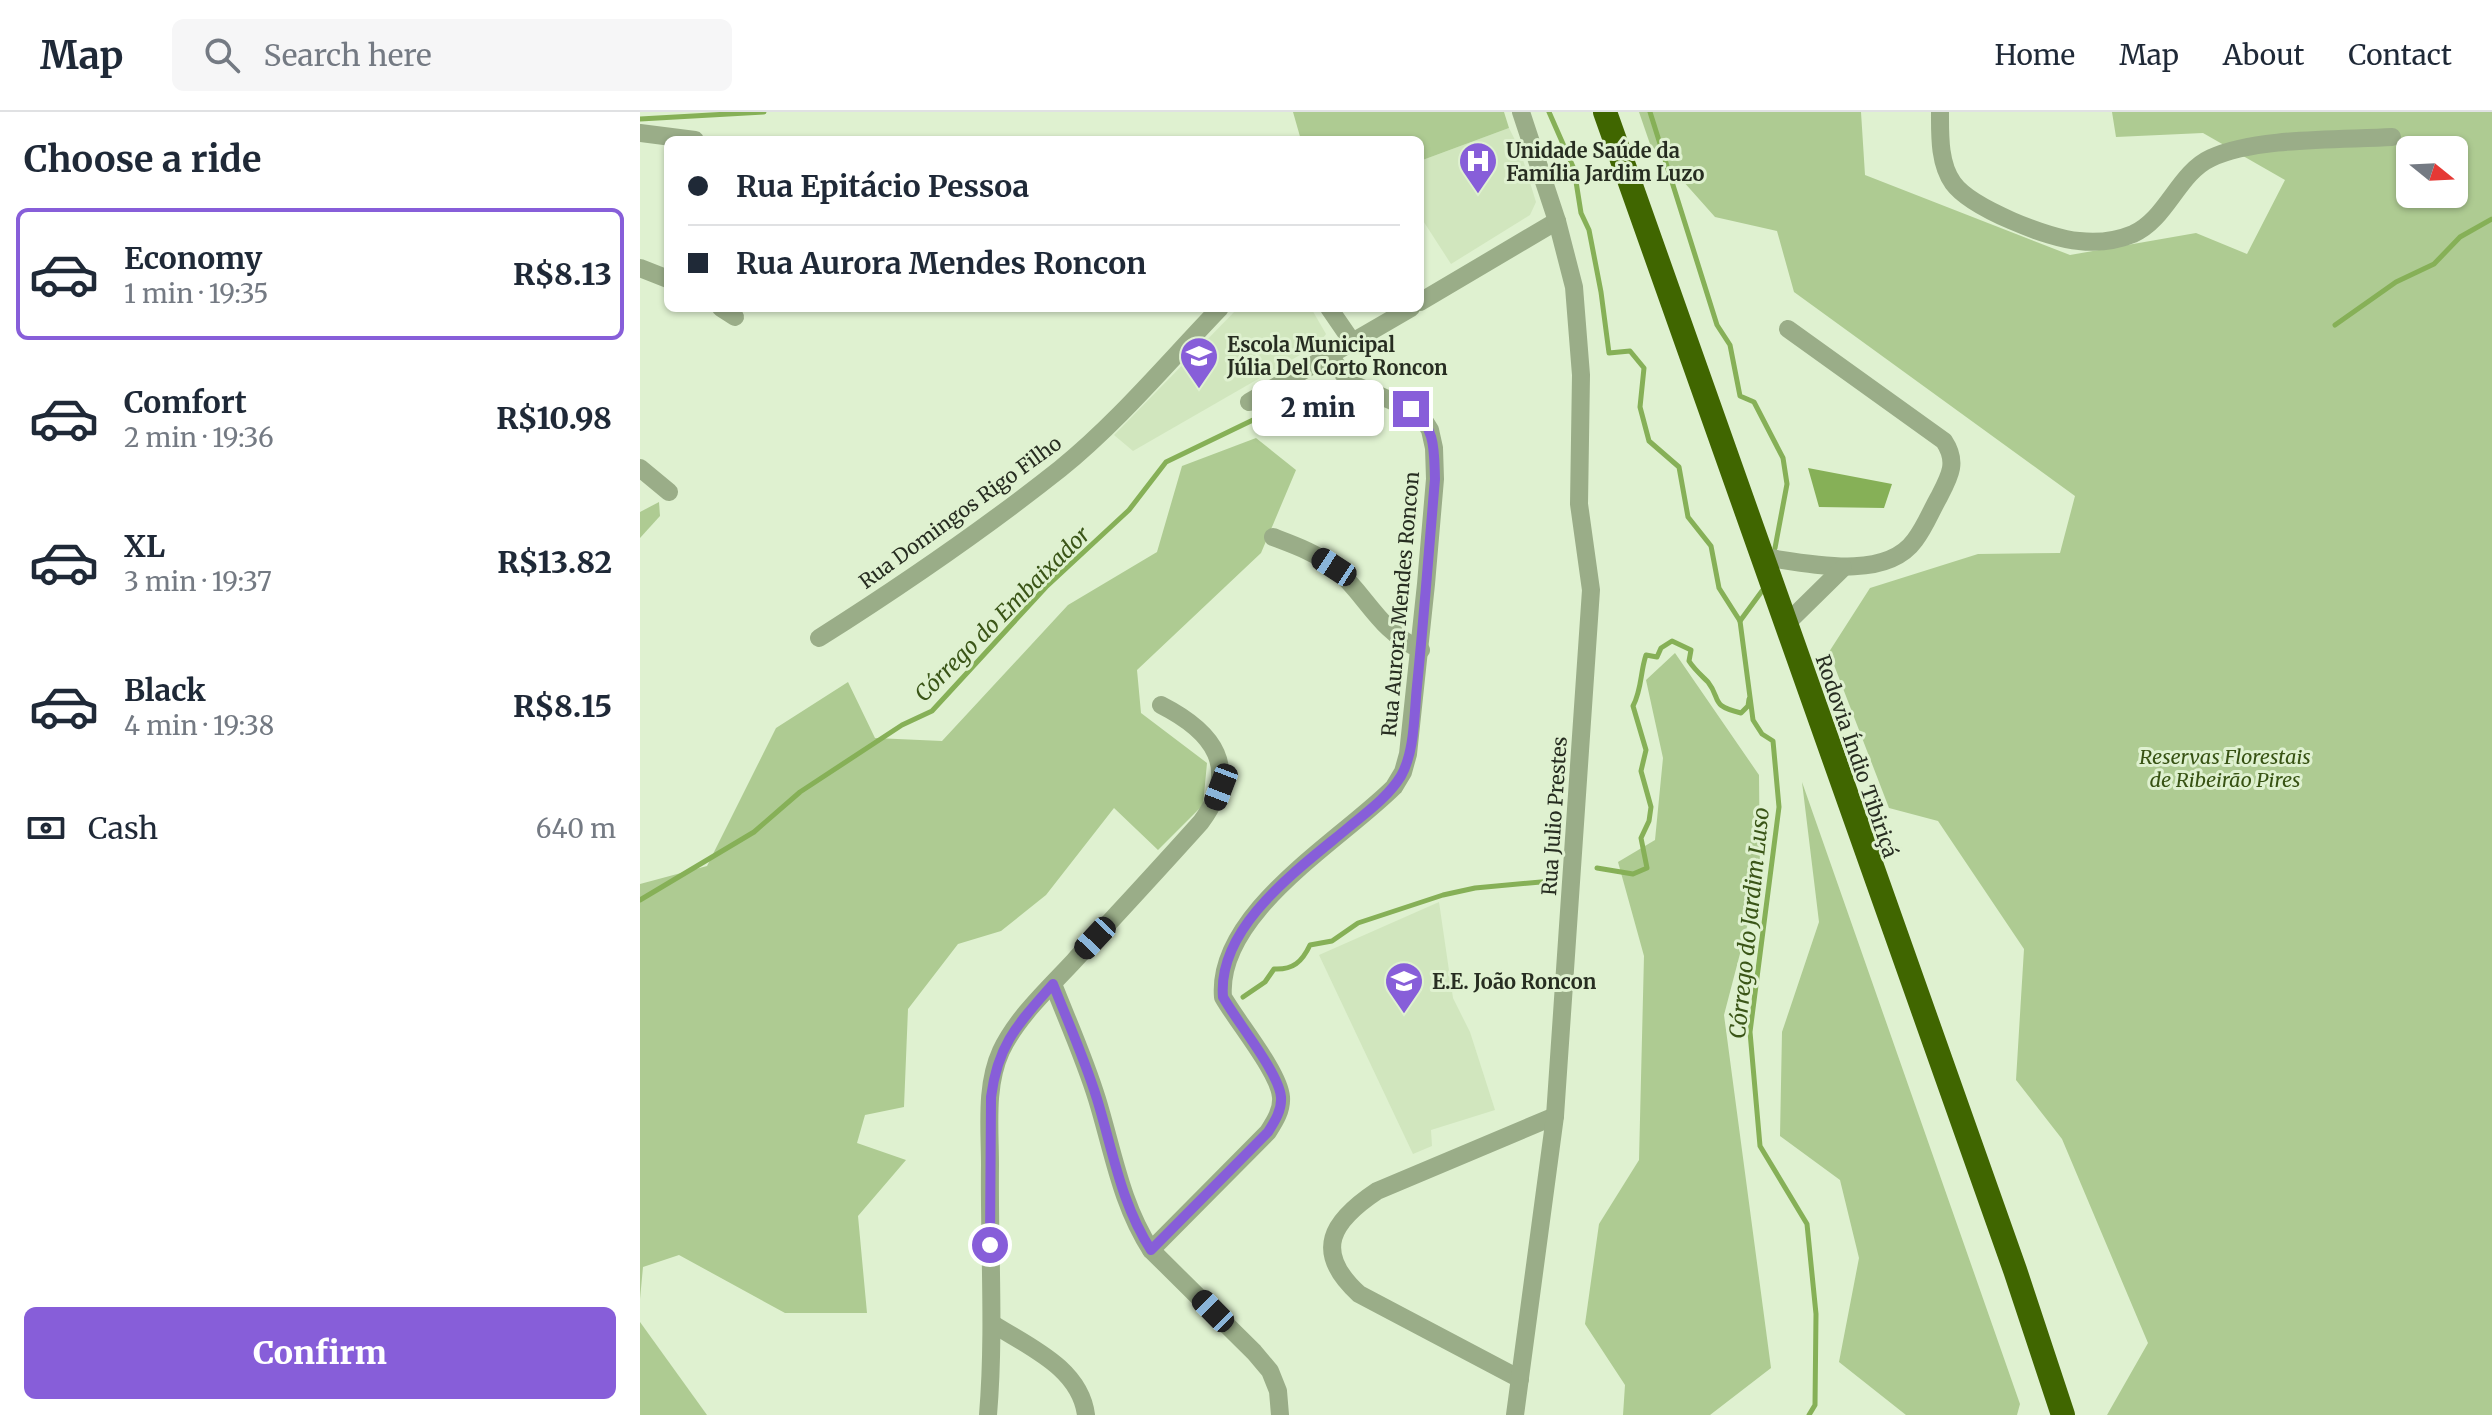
<!DOCTYPE html>
<html lang="en">
<head>
<meta charset="utf-8">
<style>
  body { margin:0; font-family:Merriweather,serif; background:#f6f6f7; color:#1f2937; height:100vh; display:flex; flex-direction:column; font-size:30px; white-space:nowrap }
  * { box-sizing:border-box; margin:0 }
  p { font-size:26px; color:#747a83 }
  .icon { flex:none; width:44px; height:44px; fill:none; stroke:currentColor; stroke-width:2; stroke-linecap:round; stroke-linejoin:round }
  .map { position:relative; flex:1; overflow:hidden }
  .panel { display:flex; flex-direction:column; background:#fff; width:640px }
  .panel>* { flex:none }
  .top-card { position:absolute; left:24px; top:24px; width:760px; height:176px; border-radius:12px; box-shadow:0 2px 6px #0004; display:grid; align-content:center; height:176px; padding:0 24px; background:#fff }
  .needle { width:52px; rotate:108deg }
  .fabs { position:absolute; left:1756px; top:24px; display:grid; gap:16px }
  .fabs a { display:grid; place-items:center; width:72px; height:72px; border-radius:12px; background:#fff; box-shadow:0 2px 6px #0004; font-size:40px }
  .end { position:absolute; width:36px; height:36px; margin:-18px; border:10px solid #875ed9; background:#fff; box-shadow:0 0 0 4px #fff }
  .from { border-radius:50% }
  .bubble { position:absolute; height:56px; border-radius:12px; background:#fff; box-shadow:0 2px 6px #0004; font-size:26px; font-weight:800; line-height:56px; text-align:center }
  .car { position:absolute; width:24px; height:48px; margin:-24px -12px; border-radius:10px; box-shadow:0 0 6px 2px #0007; background:linear-gradient(#222 24%,#8ab4d8 0 40%,#222 0 76%,#8ab4d8 0 86%,#222 0) }
  .top-card b { display:flex; align-items:center; gap:28px; height:76px; font-size:30px }
  .top-card b+b { border-top:2px solid #e0e1e3 }
  .top-card i { width:20px; height:20px; background:#1f2937 }
  ul { padding:0; list-style:none }
  li { display:flex; align-items:center; gap:24px; height:132px; margin:0 16px 12px; padding:0 8px; border:4px solid transparent; border-radius:12px }
  li div { flex:1 }
  li b { display:block; font-size:30px }
  li em { font-style:normal; font-weight:800 }
  li.active { border-color:#875ed9 }
  li>.icon { width:72px; height:72px; stroke-width:1.5 }
  h2 { padding:0 24px; font-size:36px; line-height:96px }
  .pay { display:flex; align-items:center; gap:20px; height:88px; padding:0 24px; font-size:30px }
  .pay p { margin-inline-start:auto }
  .cta { display:flex; gap:16px; margin-top:auto; padding:16px 24px }
  .cta a { flex:1; height:92px; border-radius:12px; background:#875ed9; color:#fff; font-size:32px; font-weight:800; line-height:92px; text-align:center }
  header { display:flex; align-items:center; gap:48px; box-sizing:border-box; height:112px; padding:0 40px; background:#fff; border-bottom:2px solid #e0e1e3 }
  header strong { font-size:38px }
  nav { display:flex; gap:44px; margin-inline-start:auto; font-size:28px }
  .search { width:560px; height:72px; background:#f6f6f7; display:flex; align-items:center; gap:20px; box-sizing:border-box; padding:0 28px; border-radius:12px; color:#747a83; font-size:30px }
  main { display:flex; flex:1; min-height:0 }
  .map>svg:first-child { display:block }
  .built { fill:#d1e6be }
  .green { fill:#aecb92; fill-rule:evenodd }
  .water { fill:#86b057 }
  .lines { fill:none; stroke-linecap:round; stroke-linejoin:round }
  .stream { stroke:#86b057; stroke-width:5 }
  .minor { stroke:#9aad88; stroke-width:18 }
  .highway { stroke:#406600; stroke-width:24 }
  .route { stroke:#875ed9; stroke-width:10 }
  .labels { text-anchor:middle; dominant-baseline:central; stroke-width:6; stroke-linejoin:round; paint-order:stroke }
  .poi-label { font-size:20px; font-weight:bold; fill:#272d21; stroke:#dff1d0; text-anchor:start }
  .street-label { font-size:20px; fill:#272d21; stroke:#dff1d0 }
  .park-label { font-size:20px; font-style:italic; fill:#375213; stroke:#dff1d0 }
  .water-label { font-size:22px; font-style:italic; fill:#3a5517; stroke:#dff1d0 }
</style>
</head>
<body>
<header>
<strong>Map</strong>
<div class="search"><svg class="icon" aria-label="search" viewBox="0 0 24 24"><circle cx="10" cy="10" r="6"/><path d="M15 15l6 6"/></svg>Search here</div>
<nav><a>Home</a><a>Map</a><a>About</a><a>Contact</a></nav>
</header>
<main>
<section class="panel">
<h2>Choose a ride</h2>
<ul>
<li class="active"><svg class="icon" aria-label="car" viewBox="0 0 24 24"><path d="M5 17H2v-5l4-1 3-4h7l3 4 3 1v5h-3M9 17h6M6 11h13"/><circle cx="7" cy="17" r="2"/><circle cx="17" cy="17" r="2"/></svg><div><b>Economy</b><p>1 min · 19:35</p></div><em>R$8.13</em></li>
<li><svg class="icon" aria-label="car" viewBox="0 0 24 24"><path d="M5 17H2v-5l4-1 3-4h7l3 4 3 1v5h-3M9 17h6M6 11h13"/><circle cx="7" cy="17" r="2"/><circle cx="17" cy="17" r="2"/></svg><div><b>Comfort</b><p>2 min · 19:36</p></div><em>R$10.98</em></li>
<li><svg class="icon" aria-label="car" viewBox="0 0 24 24"><path d="M5 17H2v-5l4-1 3-4h7l3 4 3 1v5h-3M9 17h6M6 11h13"/><circle cx="7" cy="17" r="2"/><circle cx="17" cy="17" r="2"/></svg><div><b>XL</b><p>3 min · 19:37</p></div><em>R$13.82</em></li>
<li><svg class="icon" aria-label="car" viewBox="0 0 24 24"><path d="M5 17H2v-5l4-1 3-4h7l3 4 3 1v5h-3M9 17h6M6 11h13"/><circle cx="7" cy="17" r="2"/><circle cx="17" cy="17" r="2"/></svg><div><b>Black</b><p>4 min · 19:38</p></div><em>R$8.15</em></li>
</ul>
<div class="pay"><svg class="icon" aria-label="cash" viewBox="0 0 24 24"><path d="M3 7h18v10H3z"/><circle cx="12" cy="12" r="2"/></svg>Cash<p>640 m</p></div>
<div class="cta"><a>Confirm</a></div>
</section>
<div class="map">
<svg width="1852" height="1303" viewBox="0 0 1852 1303">
  <rect width="100%" height="100%" fill="#dff1d0"/>
  <!-- built -->
  <g class="built">
    <path d="M 869,16 L 880,38 L 896,90 L 890,103 L 811,152 L 780,104 L 780,49 Z"/>
    <path d="M 598,196 L 671,196 L 686,222 L 679,232 L 493,339 L 474,323 Z"/>
    <path d="M 799,790 L 813,886 L 830,920 L 855,998 L 791,1018 L 792,1034 L 773,1042 L 679,843 Z"/>
  </g>
  <!-- green -->
  <g class="green">
    <path d="M 653,0 L 864,0 L 869,16 L 780,49 L 780,28 L 661,28 Z"/>
    <path d="M 999,0 L 1221,0 L 1225,63 L 1430,143 L 1556,121 L 1607,142 L 1645,68 L 1563,21 L 1476,25 L 1472,0 L 1852,0 L 1852,1303 L 1467,1303 L 1508,1231 L 1422,1027 L 1376,968 L 1384,837 L 1298,709 L 1249,696 L 1189,540 L 1230,476 L 1338,442 L 1420,441 L 1435,384 L 1154,180 L 1137,119 L 1075,105 L 1010,32 ZM 1770,38 L 1814,38 L 1814,82 L 1770,82 Z"/>
    <path d="M 616,326 L 656,358 L 621,441 L 497,558 L 501,601 L 567,651 L 563,693 L 518,738 L 474,696 L 406,783 L 361,819 L 318,832 L 268,897 L 264,995 L 225,1003 L 217,1031 L 266,1048 L 218,1104 L 227,1201 L 145,1201 L 39,1143 L 3,1155 L 0,1187 L 0,772 L 67,754 L 136,616 L 208,570 L 235,626 L 302,629 L 428,493 L 517,440 L 542,354 Z"/>
    <path d="M 19,390 L 20,404 L 0,426 L 0,400 Z"/>
    <path d="M 1035,541 L 1119,663 L 1120,765 L 1084,903 L 1131,1256 L 1070,1303 L 983,1303 L 985,1273 L 945,1212 L 959,1112 L 999,1048 L 1004,844 L 978,750 L 1015,728 L 1023,646 L 1006,568 Z"/>
    <path d="M 1162,670 L 1380,1292 L 1377,1303 L 1266,1303 L 1199,1250 L 1219,1146 L 1200,1068 L 1140,1024 L 1142,920 L 1179,810 Z"/>
    <path d="M 0,1210 L 67,1303 L 0,1303 Z"/>
  </g>
  <!-- water -->
  <path class="water" d="M 1168,356 L 1252,372 L 1244,396 L 1179,395 Z"/>
  <g class="lines">
    <!-- stream -->
    <g class="stream">
      <path d="M 909,0 L 934,57 L 941,101 L 949,118 L 961,180 L 969,241 L 990,239 L 1004,256 L 1000,295 L 1009,329 L 1039,355 L 1048,405 L 1071,434 L 1079,476 L 1100,509 L 1113,608 L 1122,622 L 1133,629 L 1139,695 L 1110,920 L 1120,1034 L 1167,1112 L 1176,1202 L 1175,1293 L 1169,1303"/>
      <path d="M 1010,0 L 1077,213 L 1090,233 L 1100,284 L 1114,290 L 1143,346 L 1147,372 L 1135,436"/>
      <path d="M 0,7 L 124,0"/>
      <path d="M 1695,213 L 1756,170 L 1794,152 L 1820,125 L 1852,107"/>
      <path d="M 1100,509 L 1122,479"/>
      <path d="M 957,756 L 993,762 L 1007,756 L 1001,726 L 1009,709 L 1011,695 L 1001,659 L 1006,638 L 993,594 C 1002,577 1000,561 1006,543 L 1017,545 L 1021,536 L 1032,529 L 1051,538 L 1049,549 C 1054,557 1061,563 1068,570 C 1082,588 1069,593 1101,601 L 1108,594 L 1109,587"/>
      <path d="M 0,788 L 114,720 L 160,680 L 262,613 L 292,599 L 406,475 L 489,398 L 526,350 L 615,307"/>
      <path d="M 603,885 L 625,870 L 634,857 C 653,858 662,850 670,833 L 692,829 L 718,811 L 803,783 L 835,776 L 912,769"/>
    </g>
    <!-- minor -->
    <g class="minor">
      <path d="M 1300,0 C 1300,23 1299,51 1313,71 C 1331,96 1409,127 1439,129 C 1457,131 1476,129 1493,122 C 1527,107 1538,61 1571,46 C 1615,25 1702,28 1752,25"/>
      <path d="M 0,21 L 55,28"/>
      <path d="M 0,156 L 28,167"/>
      <path d="M 780,190 L 917,109"/>
      <path d="M 81,196 L 95,205"/>
      <path d="M 689,196 L 713,231"/>
      <path d="M 609,290 L 771,196"/>
      <path d="M 0,356 L 29,380"/>
      <path d="M 633,425 C 654,433 677,441 695,456 C 728,485 738,518 781,538"/>
      <path d="M 1123,445 C 1166,451 1245,470 1275,428 C 1285,415 1291,399 1299,385 C 1310,364 1318,350 1304,329 L 1148,217"/>
      <path d="M 1146,512 L 1203,456"/>
      <path d="M 179,526 C 261,474 343,418 420,357 C 478,310 528,250 580,196"/>
      <path d="M 413,872 C 428,910 445,948 457,987 C 473,1039 481,1092 511,1138 L 614,1240 L 630,1259 L 638,1279 L 640,1303"/>
      <path d="M 511,1138 L 628,1020 C 635,1009 642,998 641,985 C 639,960 597,910 583,885 C 576,801 700,729 754,675 L 763,660 L 768,642 L 786,472 L 795,367 L 794,336 L 790,318 L 782,305 L 771,297 L 710,271 L 690,244"/>
      <path d="M 353,1212 C 389,1235 440,1256 446,1303"/>
      <path d="M 880,1267 L 719,1182 C 672,1139 692,1109 737,1079 L 915,1004"/>
      <path d="M 348,1303 C 355,1220 349,1137 350,1053 C 350,1016 345,974 361,939 C 377,905 409,876 434,849 C 476,803 519,757 561,710 C 601,656 574,620 521,593"/>
      <path d="M 875,1303 L 915,1004 L 951,478 L 939,392 L 941,263 L 934,175 L 917,109 L 881,0"/>
    </g>
    <!-- highway -->
    <path class="highway" d="M 965,0 L 1375,1158 L 1423,1303"/>
  </g>
  <g class="lines">
    <!-- route -->
    <path class="route" d="M 350,1133 L 351,985 C 358,931 379,911 413,872 C 428,910 445,948 457,987 C 473,1039 481,1092 511,1138 L 628,1020 C 635,1009 642,998 641,985 C 639,961 597,910 583,885 C 577,814 660,756 709,715 C 727,700 748,685 761,664 C 775,639 774,602 777,574 C 784,505 789,436 795,367 C 794,339 796,315 771,297"/>
  </g>
  <!-- icons -->
  <defs>
    <symbol id="hospital-pin" viewBox="-11 -11 22 30"><path d="M0 17L-7.5 6A9.5 9.5 0 1 1 7.5 6Z" fill="#875ed9" stroke="#dff1d0"/><path d="M-5-5h3v3.5h4V-5h3V5h-3V1.5h-4V5h-3Z" fill="#fff"/></symbol>
    <symbol id="school-pin" viewBox="-11 -11 22 30"><path d="M0 17L-7.5 6A9.5 9.5 0 1 1 7.5 6Z" fill="#875ed9" stroke="#dff1d0"/><path d="M0-5L7-2L0 1L-7-2ZM-4 1L0 2.5L4 1V4Q0 6-4 4Z" fill="#fff"/></symbol>
  </defs>
  <g fill-rule="evenodd">
    <use href="#hospital-pin" x="816" y="27" width="44" height="60"/>
    <use href="#school-pin" x="537" y="222" width="44" height="60"/>
    <use href="#school-pin" x="742" y="847" width="44" height="60"/>
  </g>
  <g class="labels">
    <!-- poi labels -->
    <g class="poi-label">
      <text x="866" y="38">Unidade Saúde da<tspan x="866" dy="23">Família Jardim Luzo</tspan></text>
      <text x="587" y="232">Escola Municipal<tspan x="587" dy="23">Júlia Del Corto Roncon</tspan></text>
      <text x="792" y="869">E.E. João Roncon</text>
    </g>
    <!-- street labels -->
    <g class="street-label">
      <text transform="translate(320 400) rotate(-36)">Rua Domingos Rigo Filho</text>
      <text transform="translate(760 492) rotate(-85)">Rua Aurora Mendes Roncon</text>
      <text transform="translate(1217 644) rotate(71)">Rodovia Índio Tibiriçá</text>
      <text transform="translate(914 704) rotate(-86)">Rua Julio Prestes</text>
    </g>
    <!-- park labels -->
    <g class="park-label">
      <text x="1585" y="644">Reservas Florestais<tspan x="1585" dy="23">de Ribeirão Pires</tspan></text>
    </g>
    <!-- water labels -->
    <g class="water-label">
      <text transform="translate(362 502) rotate(-45)">Córrego do Embaixador</text>
      <text transform="translate(1109 811) rotate(-84)">Córrego do Jardim Luso</text>
    </g>
  </g>
</svg>
<div class="fabs">
<a><svg class="needle" viewBox="-14 -14 28 28"><path d="M0-13l5 13h-10z" fill="#e53935"/><path d="M0 13l5-13h-10z" fill="#747a83"/></svg></a>
</div>
<i class="end from" style="left:350px;top:1133px"></i>
<i class="end" style="left:771px;top:297px"></i>
<div class="bubble" style="left:612px;top:268px;width:132px">2 min</div>
<i class="car" style="left:694px;top:455px;rotate:303deg"></i>
<i class="car" style="left:581px;top:675px;rotate:201deg"></i>
<i class="car" style="left:455px;top:826px;rotate:223deg"></i>
<i class="car" style="left:573px;top:1199px;rotate:315deg"></i>
<div class="top-card">
<b><i class="from"></i>Rua Epitácio Pessoa</b>
<b><i></i>Rua Aurora Mendes Roncon</b>
</div>
</div>
</main>
</body>
</html>
